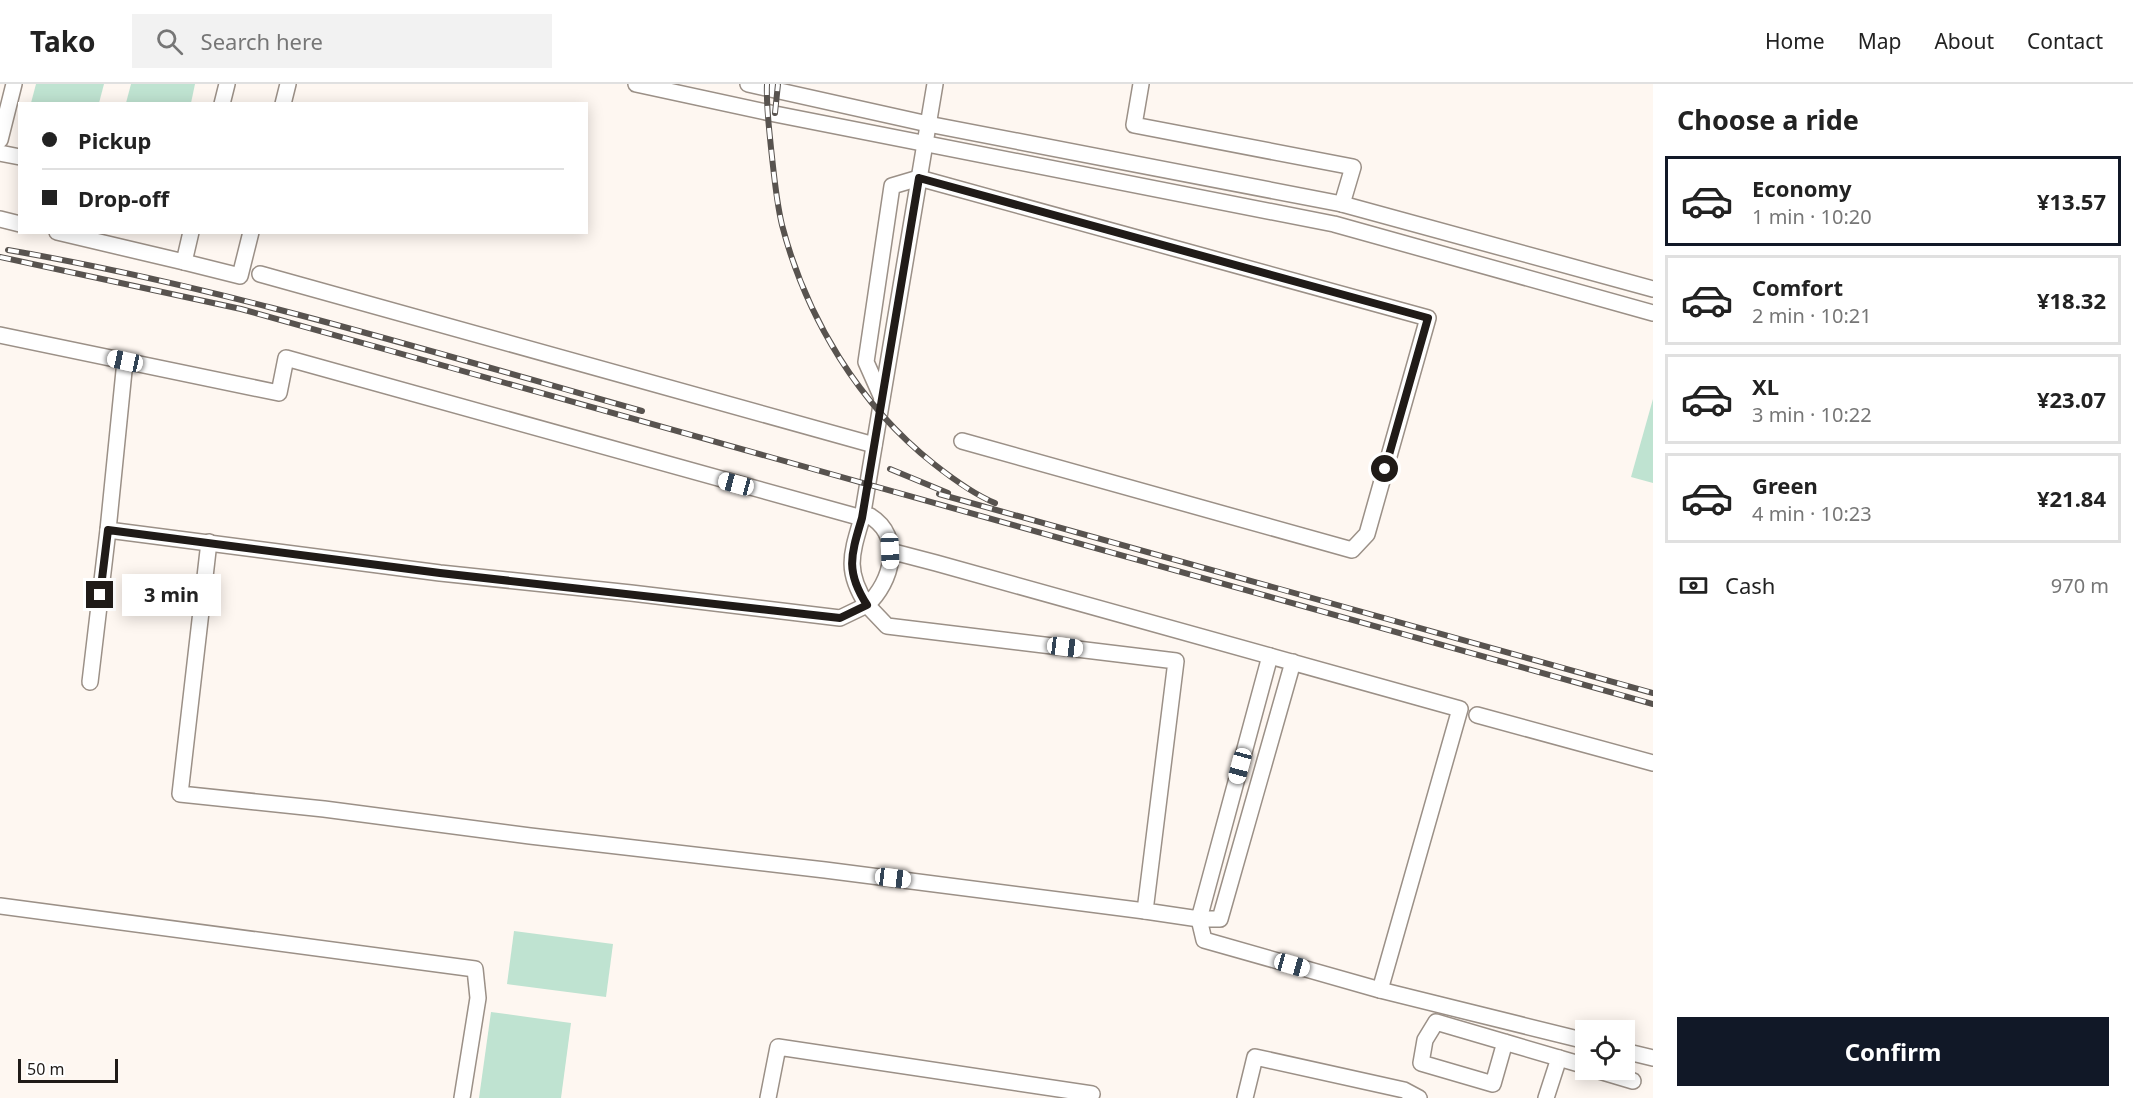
<!DOCTYPE html>
<html lang="en">
<head>
<meta charset="utf-8">
<style>
  body { margin:0; font-family:"Noto Sans",sans-serif; background:#f2f2f2; color:#222; height:100vh; display:flex; flex-direction:column; font-size:22px; white-space:nowrap }
  * { box-sizing:border-box; margin:0 }
  p { font-size:20px; color:#767676 }
  .icon { flex:none; width:33px; height:33px; fill:none; stroke:currentColor; stroke-width:2; stroke-linecap:round; stroke-linejoin:round }
  .map { position:relative; flex:1; overflow:hidden }
  .drawer { display:flex; flex-direction:column; background:#fff; width:480px }
  .drawer>* { flex:none }
  .guide { position:absolute; left:18px; top:18px; width:570px; height:132px; border-radius:0px; box-shadow:0 3px 15px #0003; display:grid; align-content:center; height:132px; padding:0 24px; background:#fff }
  .buttons { position:absolute; left:1575px; top:936px; display:grid; gap:12px }
  .buttons a { display:grid; place-items:center; width:60px; height:60px; border-radius:0px; background:#fff; box-shadow:0 3px 15px #0003; font-size:30px }
  .scale { position:absolute; left:18px; bottom:15px; width:100px; box-sizing:border-box; padding-left:6px; border:3px solid #201b18; border-top:0; font-size:16px; line-height:21px; white-space:nowrap; color:#201b18; -webkit-text-stroke:4px #fff; paint-order:stroke }
  .end { position:absolute; width:27px; height:27px; margin:-14px; border:8px solid #201b18; background:#fff; box-shadow:0 0 0 3px #fff }
  .from { border-radius:50% }
  .bubble { position:absolute; height:42px; border-radius:0px; background:#fff; box-shadow:0 3px 15px #0003; font-size:20px; font-weight:700; line-height:42px; text-align:center }
  .car { position:absolute; width:18px; height:36px; margin:-18px -9px; border-radius:8px; box-shadow:0 0 4px 2px #0007; background:linear-gradient(#fff 24%,#345 0 40%,#fff 0 76%,#345 0 86%,#fff 0) }
  .guide b { display:flex; align-items:center; gap:21px; height:57px; font-size:22px }
  .guide b+b { border-top:2px solid #e0e0e0 }
  .guide i { width:15px; height:15px; background:#222 }
  ul { padding:0; list-style:none }
  li { display:flex; align-items:center; gap:18px; height:90px; margin:0 12px 9px; padding:0 12px; border:3px solid #e0e0e0; border-radius:0px }
  li div { flex:1 }
  li b { display:block; font-size:22px }
  li em { font-style:normal; font-weight:700 }
  li.current { border-color:#111827 }
  li>.icon { width:54px; height:54px; stroke-width:1.5 }
  h2 { padding:0 24px; font-size:27px; line-height:72px }
  .pay { display:flex; align-items:center; gap:15px; height:66px; padding:0 24px; font-size:22px }
  .pay p { margin-inline-start:auto }
  .action { display:flex; gap:12px; margin-top:auto; padding:12px 24px }
  .action a { flex:1; height:69px; border-radius:0px; background:#111827; color:#fff; font-size:24px; font-weight:700; line-height:69px; text-align:center }
  header { display:flex; align-items:center; gap:36px; box-sizing:border-box; height:84px; padding:0 30px; background:#fff; border-bottom:2px solid #e0e0e0 }
  header strong { font-size:28px }
  nav { display:flex; gap:33px; margin-inline-start:auto; font-size:21px }
  .search { width:420px; height:54px; background:#f2f2f2; display:flex; align-items:center; gap:15px; box-sizing:border-box; padding:0 21px; border-radius:0px; color:#767676; font-size:22px }
  main { display:flex; flex:1; min-height:0 }
  .map>svg:first-child { display:block }
  .green { fill:#bfe3d1 }
  .lines { fill:none; stroke-linecap:round; stroke-linejoin:round }
  .minor-casing { stroke:#9b9087; stroke-width:18 }
  .minor { stroke:#fff; stroke-width:15 }
  .rail-casing { stroke:#58534f; stroke-width:6 }
  .rail { stroke:#fff; stroke-width:4; stroke-dasharray:11; stroke-linecap:butt }
  .route { stroke:#201b18; stroke-width:8 }
</style>
</head>
<body>
<header>
<strong>Tako</strong>
<div class="search"><svg class="icon" aria-label="search" viewBox="0 0 24 24"><circle cx="10" cy="10" r="6"/><path d="M15 15l6 6"/></svg>Search here</div>
<nav><a>Home</a><a>Map</a><a>About</a><a>Contact</a></nav>
</header>
<main>
<div class="map">
<svg width="1653" height="1014" viewBox="0 0 1653 1014">
  <rect width="100%" height="100%" fill="#fef7f1"/>
  <!-- green -->
  <g class="green">
    <path d="M 36,0 L 104,0 L 99,19 L 31,19 Z"/>
    <path d="M 131,0 L 195,0 L 191,19 L 126,19 Z"/>
    <path d="M 1653,315 L 1653,399 L 1631,393 Z"/>
    <path d="M 514,847 L 613,860 L 606,913 L 507,900 Z"/>
    <path d="M 491,928 L 571,939 L 561,1014 L 479,1014 Z"/>
  </g>
  <g class="lines">
    <defs>
      <g id="minor">
        <path d="M 636,0 L 775,30 L 1334,140 L 1653,229"/>
        <path d="M 748,0 L 928,40 L 1342,120 L 1653,205"/>
        <path d="M 1141,0 L 1134,41 L 1353,83 L 1342,120"/>
        <path d="M 222,20 L 227,0"/>
        <path d="M 283,20 L 288,0"/>
        <path d="M 0,56 L 14,0"/>
        <path d="M 0,69 L 20,73"/>
        <path d="M 0,135 L 20,140"/>
        <path d="M 57,148 L 184,178 L 191,148"/>
        <path d="M 184,178 L 240,192 L 251,148"/>
        <path d="M 260,190 L 874,361"/>
        <path d="M 0,251 L 279,309 L 286,274 L 862,434 L 870,432 C 904,453 892,498 867,521 C 845,487 851,471 862,434 L 935,0"/>
        <path d="M 125,277 L 108,446 L 440,489 L 631,509 L 840,534 L 867,521 L 887,542 L 1176,577 L 1145,827 L 1199,835 L 1270,572"/>
        <path d="M 882,314 L 866,278 L 892,102 L 919,94 L 1428,234 L 1367,450 L 1352,466 L 962,357"/>
        <path d="M 209,458 L 180,710 L 324,725 L 530,752 L 825,786 L 1145,827"/>
        <path d="M 890,467 L 936,479 L 1460,625 L 1380,906 L 1204,856 L 1199,835 L 1220,835 L 1293,578"/>
        <path d="M 90,598 L 108,446"/>
        <path d="M 1477,631 L 1653,679"/>
        <path d="M 0,822 L 475,885 L 478,914 L 462,1014"/>
        <path d="M 1380,906 L 1586,957"/>
        <path d="M 1505,958 L 1493,1000 L 1421,979 L 1425,956 L 1436,938 C 1486,953 1536,967 1586,982"/>
        <path d="M 1624,967 L 1653,974"/>
        <path d="M 1596,986 L 1633,997"/>
        <path d="M 768,1014 L 778,963 L 1092,1010"/>
        <path d="M 1245,1014 L 1255,973 L 1404,1006 L 1419,1014"/>
        <path d="M 1546,1014 L 1559,974"/>
      </g>
    </defs>
    <!-- minor casing -->
    <use href="#minor" class="minor-casing"/>
    <!-- minor -->
    <use href="#minor" class="minor"/>
    <defs>
      <g id="rail">
        <path d="M 767,0 C 766,21 769,43 771,64 C 774,90 776,116 782,141 C 806,233 859,321 934,380 C 953,395 973,410 995,419"/>
        <path d="M 775,29 L 778,0"/>
        <path d="M 8,166 C 223,203 432,268 642,327"/>
        <path d="M 0,173 L 241,225 L 1653,620"/>
        <path d="M 890,385 L 948,409"/>
        <path d="M 939,410 L 1653,609"/>
      </g>
    </defs>
    <!-- rail casing -->
    <use href="#rail" class="rail-casing"/>
    <!-- rail -->
    <use href="#rail" class="rail"/>
  </g>
  <g class="lines">
    <!-- route -->
    <path class="route" d="M 100,511 L 108,446 L 440,489 L 840,534 L 867,521 C 845,487 851,471 862,434 L 919,94 L 1428,234 L 1385,385"/>
  </g>
</svg>
<div class="buttons">
<a><svg class="icon" aria-label="locate" viewBox="0 0 24 24"><circle cx="12" cy="12" r="6"/><path d="M12 2v4M12 18v4M2 12h4M18 12h4"/></svg></a>
</div>
<div class="scale">50 m</div>
<i class="end from" style="left:1385px;top:385px"></i>
<i class="end" style="left:100px;top:511px"></i>
<div class="bubble" style="left:122px;top:490px;width:99px">3 min</div>
<i class="car" style="left:125px;top:277px;rotate:282deg"></i>
<i class="car" style="left:736px;top:400px;rotate:285deg"></i>
<i class="car" style="left:890px;top:467px;rotate:178deg"></i>
<i class="car" style="left:1065px;top:563px;rotate:97deg"></i>
<i class="car" style="left:1240px;top:682px;rotate:195deg"></i>
<i class="car" style="left:893px;top:794px;rotate:97deg"></i>
<i class="car" style="left:1292px;top:881px;rotate:106deg"></i>
<div class="guide">
<b><i class="from"></i>Pickup</b>
<b><i></i>Drop-off</b>
</div>
</div>
<section class="drawer">
<h2>Choose a ride</h2>
<ul>
<li class="current"><svg class="icon" aria-label="car" viewBox="0 0 24 24"><path d="M5 17H2v-5l4-1 3-4h7l3 4 3 1v5h-3M9 17h6M6 11h13"/><circle cx="7" cy="17" r="2"/><circle cx="17" cy="17" r="2"/></svg><div><b>Economy</b><p>1 min · 10:20</p></div><em>¥13.57</em></li>
<li><svg class="icon" aria-label="car" viewBox="0 0 24 24"><path d="M5 17H2v-5l4-1 3-4h7l3 4 3 1v5h-3M9 17h6M6 11h13"/><circle cx="7" cy="17" r="2"/><circle cx="17" cy="17" r="2"/></svg><div><b>Comfort</b><p>2 min · 10:21</p></div><em>¥18.32</em></li>
<li><svg class="icon" aria-label="car" viewBox="0 0 24 24"><path d="M5 17H2v-5l4-1 3-4h7l3 4 3 1v5h-3M9 17h6M6 11h13"/><circle cx="7" cy="17" r="2"/><circle cx="17" cy="17" r="2"/></svg><div><b>XL</b><p>3 min · 10:22</p></div><em>¥23.07</em></li>
<li><svg class="icon" aria-label="car" viewBox="0 0 24 24"><path d="M5 17H2v-5l4-1 3-4h7l3 4 3 1v5h-3M9 17h6M6 11h13"/><circle cx="7" cy="17" r="2"/><circle cx="17" cy="17" r="2"/></svg><div><b>Green</b><p>4 min · 10:23</p></div><em>¥21.84</em></li>
</ul>
<div class="pay"><svg class="icon" aria-label="cash" viewBox="0 0 24 24"><path d="M3 7h18v10H3z"/><circle cx="12" cy="12" r="2"/></svg>Cash<p>970 m</p></div>
<div class="action"><a>Confirm</a></div>
</section>
</main>
</body>
</html>
